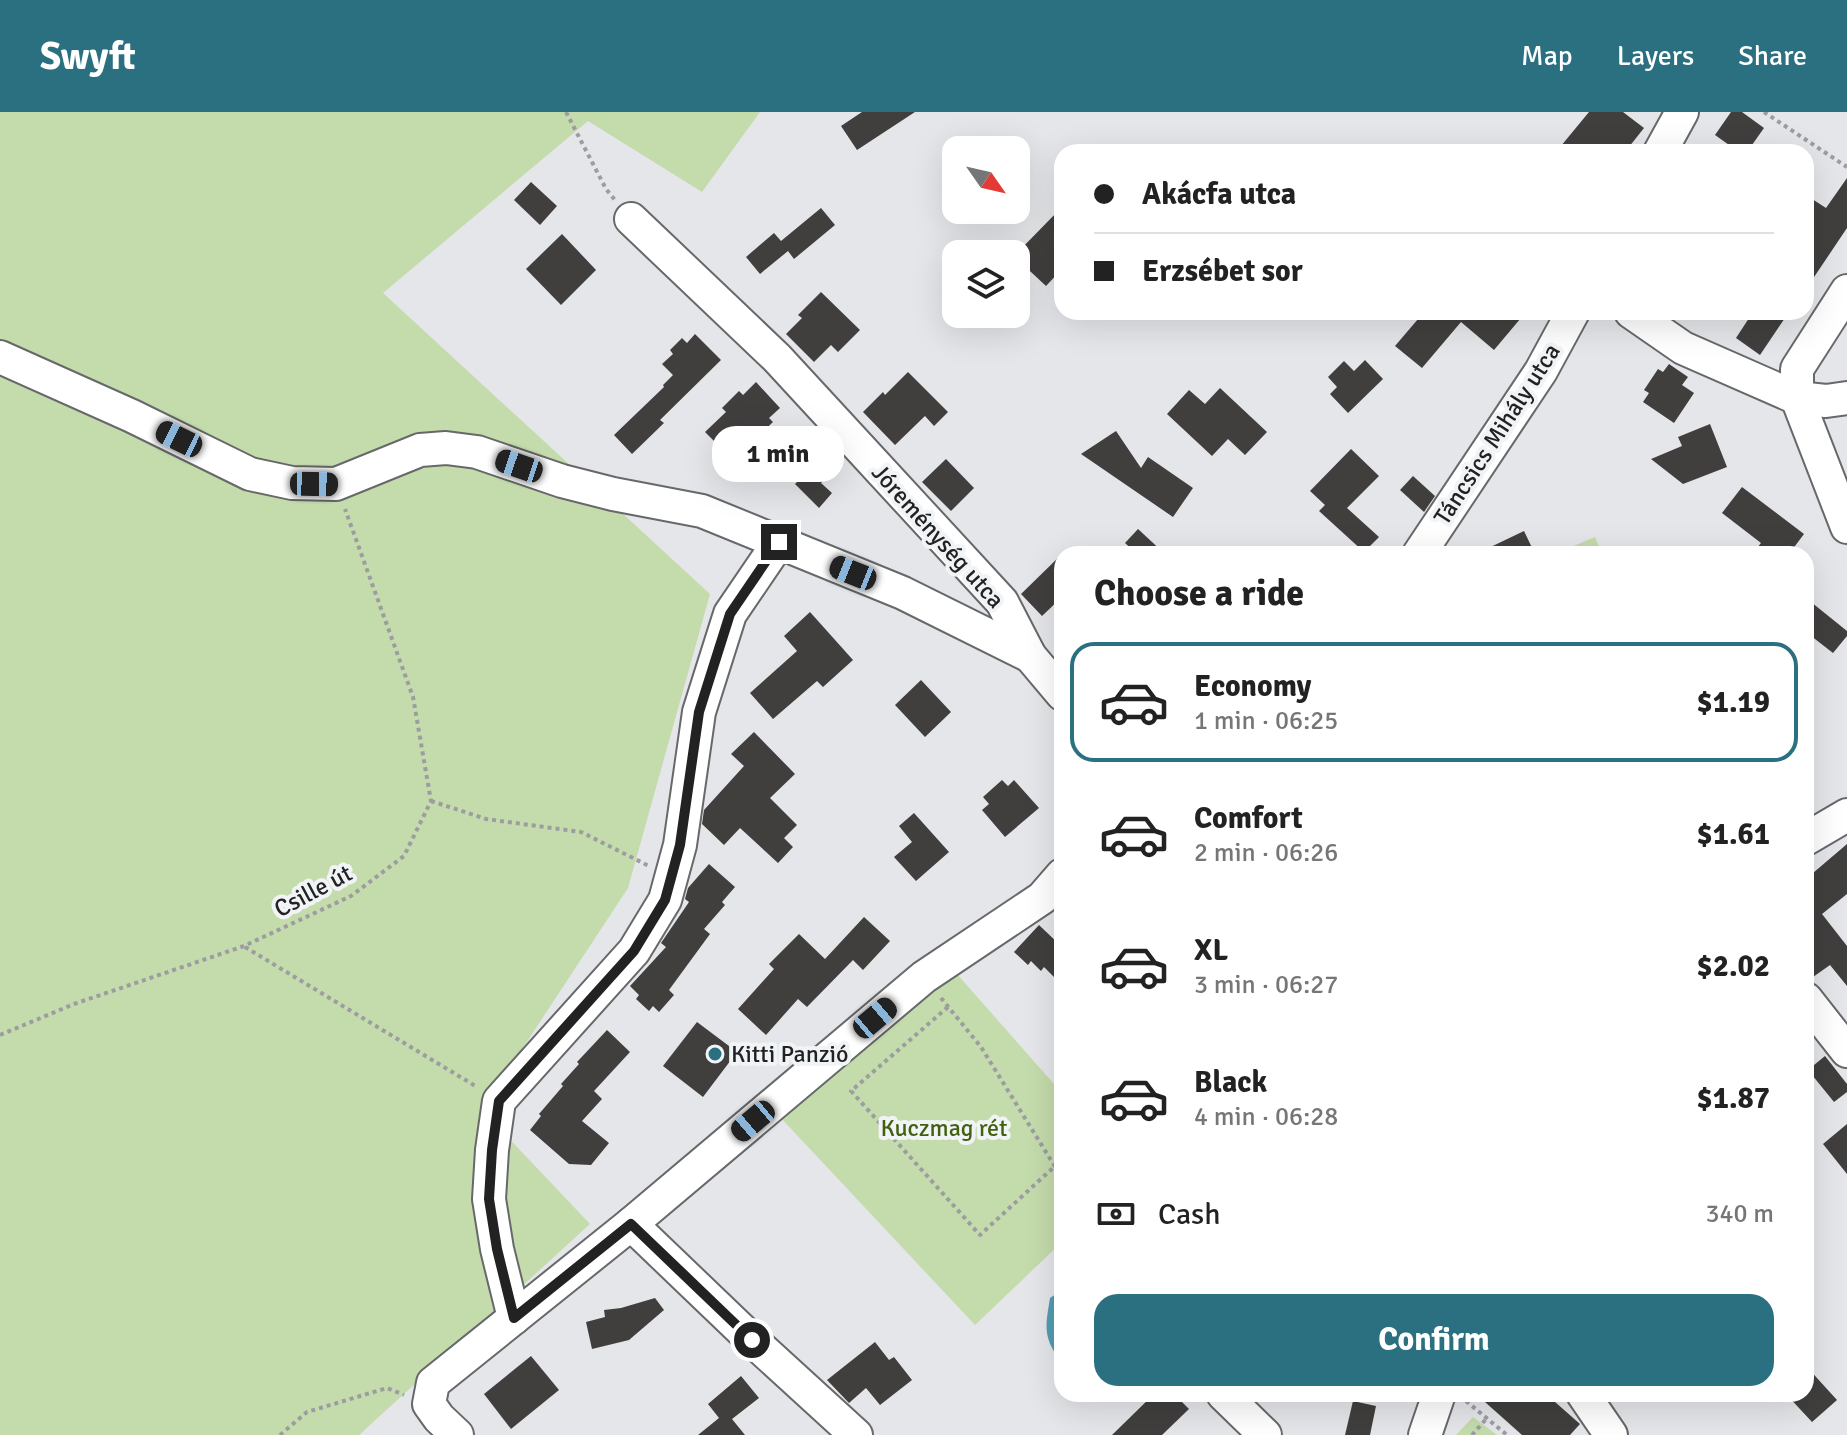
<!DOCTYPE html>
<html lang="en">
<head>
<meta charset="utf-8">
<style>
  body { margin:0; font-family:Signika,sans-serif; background:#f2f2f2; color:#222; height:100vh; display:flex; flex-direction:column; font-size:30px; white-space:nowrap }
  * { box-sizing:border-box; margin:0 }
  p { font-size:26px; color:#767676 }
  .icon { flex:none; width:44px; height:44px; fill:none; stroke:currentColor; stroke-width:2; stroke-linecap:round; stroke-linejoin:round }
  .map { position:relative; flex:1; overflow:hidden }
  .side { position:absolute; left:1054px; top:434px; width:760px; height:856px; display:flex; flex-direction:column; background:#fff; border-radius:24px; box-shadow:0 8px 32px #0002 }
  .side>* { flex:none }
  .guide { position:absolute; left:1054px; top:32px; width:760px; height:176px; border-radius:24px; box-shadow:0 8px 32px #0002; display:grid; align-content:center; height:176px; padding:0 40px; background:#fff }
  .needle { width:52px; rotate:124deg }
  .tools { position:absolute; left:942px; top:24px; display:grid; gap:16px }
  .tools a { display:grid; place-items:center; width:88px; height:88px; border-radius:16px; background:#fff; box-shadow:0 8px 32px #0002; font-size:40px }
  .end { position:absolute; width:36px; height:36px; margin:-18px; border:10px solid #222223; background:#fff; box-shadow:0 0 0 4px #fff }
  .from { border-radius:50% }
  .bubble { position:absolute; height:56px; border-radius:24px; background:#fff; box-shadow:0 8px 32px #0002; font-size:26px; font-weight:700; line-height:56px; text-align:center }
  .car { position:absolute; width:24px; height:48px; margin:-24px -12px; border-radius:10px; box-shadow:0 0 6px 2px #0007; background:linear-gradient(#222 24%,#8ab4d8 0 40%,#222 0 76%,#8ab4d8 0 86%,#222 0) }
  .guide b { display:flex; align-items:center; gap:28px; height:76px; font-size:30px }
  .guide b+b { border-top:2px solid #e0e0e0 }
  .guide i { width:20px; height:20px; background:#222 }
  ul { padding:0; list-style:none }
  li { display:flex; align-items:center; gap:24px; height:120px; margin:0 16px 12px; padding:0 24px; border:4px solid transparent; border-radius:24px }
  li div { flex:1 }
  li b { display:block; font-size:30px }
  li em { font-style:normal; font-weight:700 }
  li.on { border-color:#2b7080 }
  li>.icon { width:72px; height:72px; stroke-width:1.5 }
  h2 { padding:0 40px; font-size:36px; line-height:96px }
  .pay { display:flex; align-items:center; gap:20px; height:88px; padding:0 40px; font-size:30px }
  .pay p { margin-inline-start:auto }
  .action { display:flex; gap:16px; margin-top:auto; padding:16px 40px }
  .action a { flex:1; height:92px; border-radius:24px; background:#2b7080; color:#fff; font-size:32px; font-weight:700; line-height:92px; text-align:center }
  header { display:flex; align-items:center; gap:48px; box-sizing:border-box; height:112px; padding:0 40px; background:#2b7080; color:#fff }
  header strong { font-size:38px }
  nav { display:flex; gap:44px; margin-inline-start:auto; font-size:28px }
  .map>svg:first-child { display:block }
  .green { fill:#c4dbac }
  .water { fill:#529cb4 }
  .building { fill:#413e3e }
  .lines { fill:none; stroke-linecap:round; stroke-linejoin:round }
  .minor-casing { stroke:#66686a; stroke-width:36 }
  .path { stroke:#9c9da0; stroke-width:4; stroke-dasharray:4 4; stroke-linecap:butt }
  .minor { stroke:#fff; stroke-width:32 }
  .route { stroke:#222223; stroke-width:10 }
  .poi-dot { fill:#2b7080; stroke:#f1f4f6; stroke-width:3 }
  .labels { text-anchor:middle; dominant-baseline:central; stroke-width:8; stroke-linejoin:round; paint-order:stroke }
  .street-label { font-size:24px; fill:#222223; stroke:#f1f4f6 }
  .poi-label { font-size:24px; fill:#222223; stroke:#f1f4f6; text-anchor:start }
  .park-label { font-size:24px; fill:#426110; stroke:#f1f4f6 }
</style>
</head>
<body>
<header>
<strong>Swyft</strong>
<nav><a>Map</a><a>Layers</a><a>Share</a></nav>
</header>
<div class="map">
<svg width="1847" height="1323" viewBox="0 0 1847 1323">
  <rect width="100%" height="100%" fill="#e4e6e9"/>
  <!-- green -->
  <g class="green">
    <path d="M 0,0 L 760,0 L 702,80 L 588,9 L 383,181 L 710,482 L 628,776 L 482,998 L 590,1112 L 359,1323 L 0,1323 Z"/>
    <path d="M 1595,425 L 1602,442 L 1553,442 L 1554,442 Z"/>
    <path d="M 956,861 L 1062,981 L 1062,1130 L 975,1213 L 780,1005 Z"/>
    <path d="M 1473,1305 L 1497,1323 L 1456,1323 Z"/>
  </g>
  <!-- water -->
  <path class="water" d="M 1062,1178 L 1062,1251 C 1043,1226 1045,1216 1050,1186 Z"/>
  <!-- building -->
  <g class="building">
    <path d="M 862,0 L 915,0 L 857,38 L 841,14 Z"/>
    <path d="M 1589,0 L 1623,0 L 1644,16 L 1625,40 L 1556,40 Z"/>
    <path d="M 1731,0 L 1742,0 L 1764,16 L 1747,40 L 1739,40 L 1715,23 Z"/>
    <path d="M 1847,66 L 1847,116 L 1806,177 L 1806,83 L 1826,96 Z"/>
    <path d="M 531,70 L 557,94 L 540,113 L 514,88 Z"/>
    <path d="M 1062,95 L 1062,157 L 1046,174 L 1016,146 L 1016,142 Z"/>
    <path d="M 821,96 L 835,113 L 794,147 L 788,139 L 760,162 L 746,145 L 774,121 L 781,129 Z"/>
    <path d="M 562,122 L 596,158 L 561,193 L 526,157 Z"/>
    <path d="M 821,180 L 860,218 L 838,240 L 831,233 L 814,250 L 786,222 L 802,206 L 798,203 Z"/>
    <path d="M 1424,200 L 1526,200 L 1494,238 L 1461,210 L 1422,256 L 1395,234 Z"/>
    <path d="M 1753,200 L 1789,200 L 1760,243 L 1736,226 Z"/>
    <path d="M 695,222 L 721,248 L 660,308 L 664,311 L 632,342 L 614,323 L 664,275 L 663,273 L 673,263 L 662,252 L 673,242 L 670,238 L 682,226 L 687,231 Z"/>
    <path d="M 1365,248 L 1383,267 L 1348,301 L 1330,282 L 1337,275 L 1328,265 L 1344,249 L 1354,259 Z"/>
    <path d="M 1669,252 L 1688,265 L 1682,273 L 1694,281 L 1674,311 L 1643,290 L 1649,281 L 1644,278 L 1658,257 L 1663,260 Z"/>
    <path d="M 908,260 L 948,300 L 934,314 L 925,304 L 895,333 L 863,300 L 883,280 L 885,283 Z"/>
    <path d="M 756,270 L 780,296 L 769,306 L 773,310 L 745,337 L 742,334 L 731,346 L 705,320 L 726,300 L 722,296 L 739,279 L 743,283 Z"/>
    <path d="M 1220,276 L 1267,320 L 1245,343 L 1228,327 L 1212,344 L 1167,302 L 1189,278 L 1205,292 Z"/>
    <path d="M 1710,312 L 1727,355 L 1683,372 L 1651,347 L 1682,334 L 1678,325 Z"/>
    <path d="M 1116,319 L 1141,356 L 1148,345 L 1193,376 L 1173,405 L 1081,342 Z"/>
    <path d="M 810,333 L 834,357 L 821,371 L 832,381 L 819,396 L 795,372 L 799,368 L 787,357 Z"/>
    <path d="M 1351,337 L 1379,364 L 1347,396 L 1379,425 L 1364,440 L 1319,399 L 1325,393 L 1310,379 Z"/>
    <path d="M 946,347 L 974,376 L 951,399 L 922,370 Z"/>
    <path d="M 1413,364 L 1435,384 L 1424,400 L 1400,378 Z"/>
    <path d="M 1742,375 L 1804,422 L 1789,442 L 1752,442 L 1761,431 L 1722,401 Z"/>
    <path d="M 1138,417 L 1165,442 L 1137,442 L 1125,431 Z"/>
    <path d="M 1524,419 L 1535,442 L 1476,442 Z"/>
    <path d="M 1062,442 L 1062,485 L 1042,504 L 1021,482 Z"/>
    <path d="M 1806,486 L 1847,519 L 1847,524 L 1833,541 L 1806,520 Z"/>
    <path d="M 810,500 L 853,548 L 823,575 L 817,569 L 773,607 L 750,581 L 797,539 L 784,524 Z"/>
    <path d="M 921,568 L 951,600 L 925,625 L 895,593 Z"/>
    <path d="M 754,620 L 795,662 L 770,686 L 797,713 L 784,726 L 793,735 L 778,751 L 740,716 L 724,733 L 702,712 L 704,698 L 744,654 L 731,642 Z"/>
    <path d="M 1002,668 L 1008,674 L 1014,668 L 1039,696 L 1005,725 L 982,698 L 989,692 L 983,685 Z"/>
    <path d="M 914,701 L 949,740 L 916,769 L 894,745 L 912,730 L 899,714 Z"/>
    <path d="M 1847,732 L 1847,782 L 1822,802 L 1847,834 L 1847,874 L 1830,853 L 1813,865 L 1806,855 L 1806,767 Z"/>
    <path d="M 709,752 L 735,775 L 722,790 L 725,793 L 704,817 L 710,822 L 669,878 L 674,883 L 659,900 L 653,894 L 649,899 L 636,887 L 639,883 L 630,874 L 666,835 L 661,831 L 689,790 L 685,787 L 688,776 Z"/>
    <path d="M 864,805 L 890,829 L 863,858 L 853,848 L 807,895 L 798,887 L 766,923 L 738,897 L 774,857 L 769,852 L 799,822 L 825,847 Z"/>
    <path d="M 1039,813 L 1062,835 L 1062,873 L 1044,855 L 1041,859 L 1031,849 L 1028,853 L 1014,840 Z"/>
    <path d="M 697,910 L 737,940 L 703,985 L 663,954 Z"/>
    <path d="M 607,918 L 630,940 L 594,979 L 602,987 L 582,1009 L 609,1031 L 591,1053 L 569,1052 L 530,1018 L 541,1004 L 539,1002 L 563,974 L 561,972 L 579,952 L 577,950 Z"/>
    <path d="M 1825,944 L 1847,972 L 1847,980 L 1834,990 L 1808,958 Z"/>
    <path d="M 1847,1012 L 1847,1062 L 1823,1032 Z"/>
    <path d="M 655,1186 L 664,1198 L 629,1228 L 592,1237 L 586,1210 L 605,1205 L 604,1198 L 621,1196 Z"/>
    <path d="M 875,1230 L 889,1248 L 894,1245 L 912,1268 L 880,1293 L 866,1276 L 849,1291 L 827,1268 Z"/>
    <path d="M 531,1244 L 559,1278 L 511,1317 L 484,1282 Z"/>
    <path d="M 1806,1254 L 1837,1288 L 1812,1310 L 1786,1282 L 1806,1282 Z"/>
    <path d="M 741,1264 L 759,1286 L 732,1307 L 745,1323 L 698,1323 L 719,1306 L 708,1292 Z"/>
    <path d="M 1154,1282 L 1174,1282 L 1189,1297 L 1162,1323 L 1112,1323 Z"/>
    <path d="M 1476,1282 L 1546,1282 L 1580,1312 L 1570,1323 L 1522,1323 Z"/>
    <path d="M 1353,1289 L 1376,1294 L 1370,1323 L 1345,1323 Z"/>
  </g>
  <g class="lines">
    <defs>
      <g id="minor">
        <path d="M 1660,40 L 1682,0"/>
        <path d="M 631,107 L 777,246 L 1002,490 L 1030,544 L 1062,582"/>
        <path d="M 1847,179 L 1797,257 L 1797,286 L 1847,415"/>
        <path d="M 1631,200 L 1683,236 L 1797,286 L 1826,289 L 1847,286"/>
        <path d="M 0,245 L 132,304 L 250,362 L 292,371 L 336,372 L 420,338 L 446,336 L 477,340 L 562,369 L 613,382 L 702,399 L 903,481 L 1030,544"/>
        <path d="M 1419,442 L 1541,259 L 1573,200"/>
        <path d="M 1806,727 L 1847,703"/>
        <path d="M 1806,887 L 1847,939"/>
        <path d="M 631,1112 L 752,1228 L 856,1323"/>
        <path d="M 514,1206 L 497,1137 L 489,1087 L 492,1038 L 499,989 L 634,839 L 665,788 L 680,733 L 699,600 L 730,502 L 779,430"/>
        <path d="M 1223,1282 L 1265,1323"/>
        <path d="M 1583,1282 L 1611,1323"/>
        <path d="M 457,1323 L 439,1306 L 429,1292 L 433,1271 L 631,1112 L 924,865 L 1042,786 L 1062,763"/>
        <path d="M 1425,1323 L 1439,1282"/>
      </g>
    </defs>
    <!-- minor casing -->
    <use href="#minor" class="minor-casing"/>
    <!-- path -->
    <g class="path">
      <path d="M 566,0 L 606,77 L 615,88"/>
      <path d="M 1764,0 L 1847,55"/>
      <path d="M 431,689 L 486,707 L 581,720 L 649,754"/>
      <path d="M 245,835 L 477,975"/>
      <path d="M 941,886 L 981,935 L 1062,1066"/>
      <path d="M 948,895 L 851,979 L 980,1123 L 1054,1055"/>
      <path d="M 0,923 L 74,892 L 244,834 L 351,784 L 404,744 L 431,689 L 413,585 L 345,397"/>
      <path d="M 1466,1289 L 1507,1323"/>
      <path d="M 280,1323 L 307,1300 L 387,1276 L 404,1283"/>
      <path d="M 1472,1323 L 1487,1306"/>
    </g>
    <!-- minor -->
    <use href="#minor" class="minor"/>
  </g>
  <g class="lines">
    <!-- route -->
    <path class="route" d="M 752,1228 L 631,1112 L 514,1206 L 497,1137 L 489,1087 L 492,1038 L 499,989 L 634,839 L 665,788 L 680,733 L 699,600 L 730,502 L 779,430"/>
  </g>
  <!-- markers -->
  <circle class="poi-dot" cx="715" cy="942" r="8"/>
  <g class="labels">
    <!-- street labels -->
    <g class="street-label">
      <text transform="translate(1497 322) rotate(-57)">Táncsics Mihály utca</text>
      <text transform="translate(938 424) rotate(48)">Jóreménység utca</text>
      <text transform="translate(313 779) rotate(-28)">Csille út</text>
    </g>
    <!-- poi labels -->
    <g class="poi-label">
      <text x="731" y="942">Kitti Panzió</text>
    </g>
    <!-- park labels -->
    <g class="park-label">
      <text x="944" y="1016">Kuczmag rét</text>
    </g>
  </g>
</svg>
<div class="tools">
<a><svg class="needle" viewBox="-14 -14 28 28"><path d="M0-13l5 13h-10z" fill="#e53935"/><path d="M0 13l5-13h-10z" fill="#767676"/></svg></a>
<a><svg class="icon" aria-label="layers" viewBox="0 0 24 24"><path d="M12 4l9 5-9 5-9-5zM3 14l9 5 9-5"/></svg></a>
</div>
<i class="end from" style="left:752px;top:1228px"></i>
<i class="end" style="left:779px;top:430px"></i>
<div class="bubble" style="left:712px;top:314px;width:132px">1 min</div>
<i class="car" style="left:179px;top:327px;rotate:296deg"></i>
<i class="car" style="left:519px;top:354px;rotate:289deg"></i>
<i class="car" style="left:314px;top:372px;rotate:91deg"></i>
<i class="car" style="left:853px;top:461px;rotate:292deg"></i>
<i class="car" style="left:875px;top:906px;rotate:50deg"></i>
<i class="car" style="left:753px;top:1009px;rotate:230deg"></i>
<div class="guide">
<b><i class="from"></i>Akácfa utca</b>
<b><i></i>Erzsébet sor</b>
</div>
<section class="side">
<h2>Choose a ride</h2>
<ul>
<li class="on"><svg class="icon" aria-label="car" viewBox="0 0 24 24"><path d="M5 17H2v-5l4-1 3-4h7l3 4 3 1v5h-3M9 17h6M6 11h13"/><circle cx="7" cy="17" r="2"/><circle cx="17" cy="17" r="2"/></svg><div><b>Economy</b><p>1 min · 06:25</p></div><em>$1.19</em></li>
<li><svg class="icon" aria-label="car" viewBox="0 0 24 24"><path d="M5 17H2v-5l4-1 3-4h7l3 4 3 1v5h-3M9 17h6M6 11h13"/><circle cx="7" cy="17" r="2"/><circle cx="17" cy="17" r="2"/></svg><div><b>Comfort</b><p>2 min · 06:26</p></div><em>$1.61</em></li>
<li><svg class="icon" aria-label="car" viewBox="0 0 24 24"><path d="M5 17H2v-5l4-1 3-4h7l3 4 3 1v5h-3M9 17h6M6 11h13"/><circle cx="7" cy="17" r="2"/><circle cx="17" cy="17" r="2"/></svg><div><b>XL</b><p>3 min · 06:27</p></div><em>$2.02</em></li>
<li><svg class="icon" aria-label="car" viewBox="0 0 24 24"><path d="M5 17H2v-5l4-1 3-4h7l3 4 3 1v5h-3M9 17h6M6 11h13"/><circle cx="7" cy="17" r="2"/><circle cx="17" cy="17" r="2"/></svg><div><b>Black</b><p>4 min · 06:28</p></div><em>$1.87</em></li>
</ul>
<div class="pay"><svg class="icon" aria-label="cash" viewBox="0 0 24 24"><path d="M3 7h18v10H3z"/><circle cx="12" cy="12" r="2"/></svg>Cash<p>340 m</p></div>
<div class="action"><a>Confirm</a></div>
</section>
</div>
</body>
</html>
